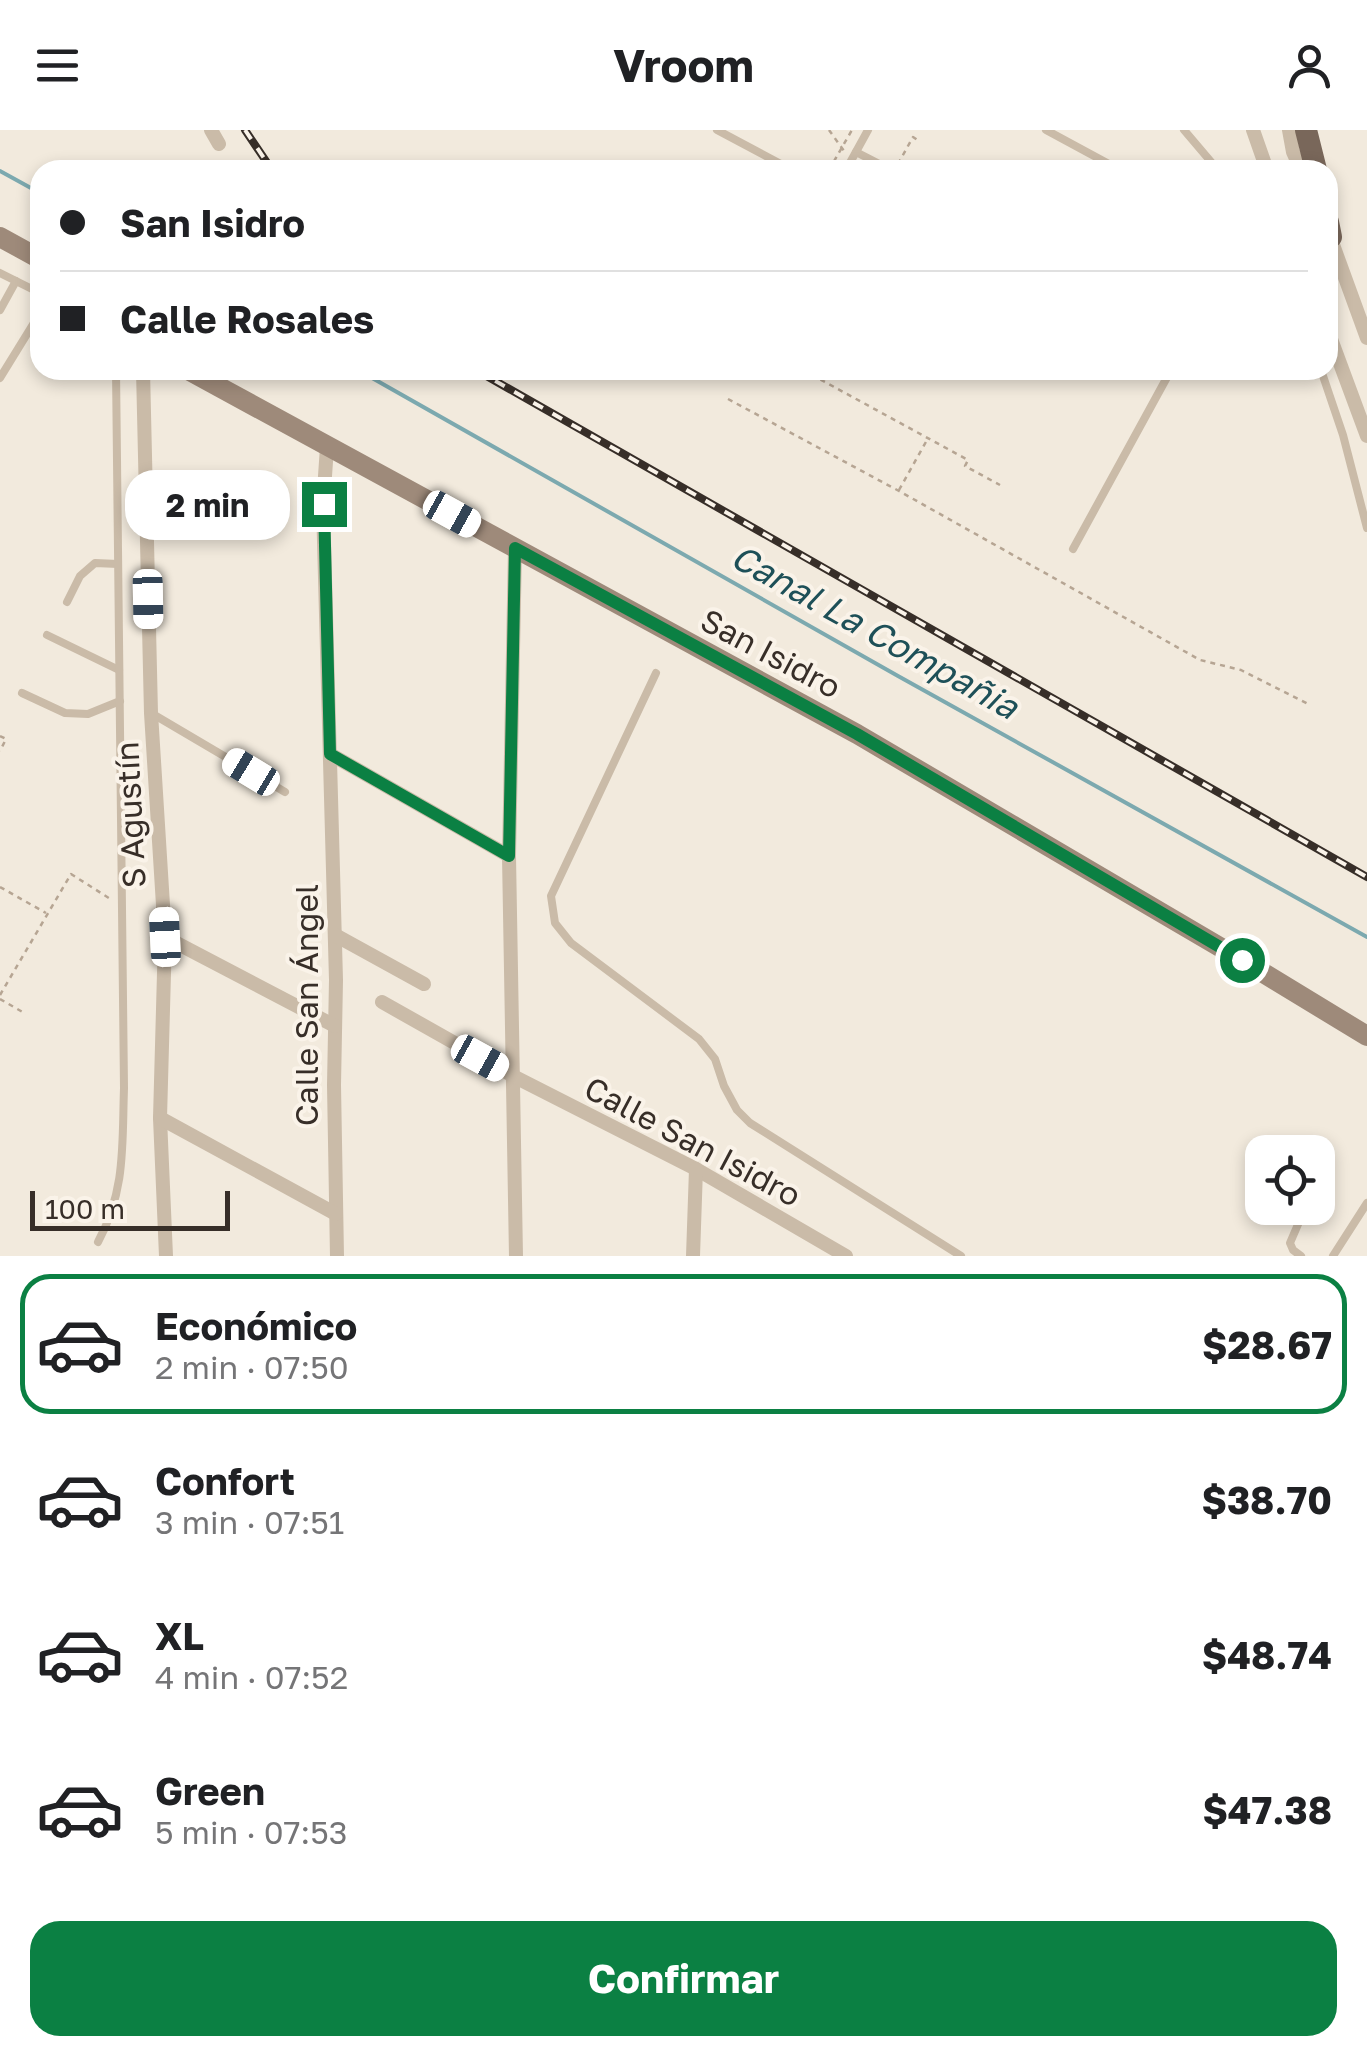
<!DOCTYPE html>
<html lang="es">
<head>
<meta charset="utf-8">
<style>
  body { margin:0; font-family:"Golos Text",sans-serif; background:#f2f2f2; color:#202124; height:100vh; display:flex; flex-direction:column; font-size:38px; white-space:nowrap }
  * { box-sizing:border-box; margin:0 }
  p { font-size:32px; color:#757577 }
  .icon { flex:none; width:55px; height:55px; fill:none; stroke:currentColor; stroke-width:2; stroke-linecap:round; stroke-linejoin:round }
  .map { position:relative; height:1126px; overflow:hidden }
  .panel { display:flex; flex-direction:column; background:#fff; flex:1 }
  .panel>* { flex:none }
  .hud { position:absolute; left:30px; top:30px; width:1308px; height:220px; border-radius:30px; box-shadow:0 5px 15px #0003; display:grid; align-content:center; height:220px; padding:0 30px; background:#fff }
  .buttons { position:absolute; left:1245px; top:1005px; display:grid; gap:20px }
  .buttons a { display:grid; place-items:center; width:90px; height:90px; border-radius:20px; background:#fff; box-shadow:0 5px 15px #0003; font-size:50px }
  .scale { position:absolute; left:30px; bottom:25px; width:200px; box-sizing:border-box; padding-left:10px; border:5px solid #372e28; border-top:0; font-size:28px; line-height:35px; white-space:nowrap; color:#372e28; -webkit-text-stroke:8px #faf3e9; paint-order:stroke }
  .end { position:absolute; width:45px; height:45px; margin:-22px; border:12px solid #0b8043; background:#fff; box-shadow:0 0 0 5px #fff }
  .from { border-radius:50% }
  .bubble { position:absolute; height:70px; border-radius:30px; background:#fff; box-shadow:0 5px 15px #0003; font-size:32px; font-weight:700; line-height:70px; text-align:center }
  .car { position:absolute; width:30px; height:60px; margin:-30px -15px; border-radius:12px; box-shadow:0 0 8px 2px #0007; background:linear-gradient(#fff 24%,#345 0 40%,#fff 0 76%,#345 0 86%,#fff 0) }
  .hud b { display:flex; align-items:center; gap:35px; height:95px; font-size:38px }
  .hud b+b { border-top:2px solid #e0e0e0 }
  .hud i { width:25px; height:25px; background:#202124 }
  ul { padding:18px 0 0; list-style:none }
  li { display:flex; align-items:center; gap:30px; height:140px; margin:0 20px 15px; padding:0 10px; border:5px solid transparent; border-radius:30px }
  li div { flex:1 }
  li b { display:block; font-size:38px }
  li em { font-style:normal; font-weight:700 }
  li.on { border-color:#0b8043 }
  li>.icon { width:90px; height:90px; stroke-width:1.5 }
  .primary-button { display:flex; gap:20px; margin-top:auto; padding:20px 30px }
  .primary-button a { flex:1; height:115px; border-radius:30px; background:#0b8043; color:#fff; font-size:40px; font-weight:700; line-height:115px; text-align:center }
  header { display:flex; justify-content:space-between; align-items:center; height:130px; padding:0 30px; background:#fff; font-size:45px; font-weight:700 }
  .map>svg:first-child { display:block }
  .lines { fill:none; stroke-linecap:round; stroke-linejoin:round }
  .stream { stroke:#7ca9af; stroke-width:4 }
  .path { stroke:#b6a593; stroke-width:2.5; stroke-dasharray:5 5; stroke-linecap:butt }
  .service { stroke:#cabba8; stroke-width:8 }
  .minor { stroke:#cabba8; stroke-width:14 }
  .secondary { stroke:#9e8a7a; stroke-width:20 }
  .primary { stroke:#79675a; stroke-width:22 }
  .rail-casing { stroke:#372e28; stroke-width:8 }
  .rail { stroke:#faf3e9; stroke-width:4; stroke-dasharray:11; stroke-linecap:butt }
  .route { stroke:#0b8043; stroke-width:12 }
  .labels { text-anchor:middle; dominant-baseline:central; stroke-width:8; stroke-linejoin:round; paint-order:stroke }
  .street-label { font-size:32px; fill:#372e28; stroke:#faf3e9 }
  .water-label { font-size:35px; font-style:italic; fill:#1e5058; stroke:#faf3e9 }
</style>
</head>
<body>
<header><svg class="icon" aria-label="menu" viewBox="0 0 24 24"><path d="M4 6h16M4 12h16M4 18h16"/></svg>Vroom<svg class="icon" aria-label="person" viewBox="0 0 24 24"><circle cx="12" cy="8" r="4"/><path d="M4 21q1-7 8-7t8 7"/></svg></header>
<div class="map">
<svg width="1367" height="1126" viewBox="0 0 1367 1126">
  <rect width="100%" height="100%" fill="#f2eadd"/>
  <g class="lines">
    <!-- stream -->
    <g class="stream">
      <path d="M 0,41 L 40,63"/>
      <path d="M 358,240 L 898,546 L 1367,807"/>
    </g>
    <!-- path -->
    <g class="path">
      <path d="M 829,0 L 844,21"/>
      <path d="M 898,34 L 913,7 L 919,11"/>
      <path d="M 829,40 L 852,0"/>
      <path d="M 803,240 L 968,330 L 965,336 L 1000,355"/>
      <path d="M 728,269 L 899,361 L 1200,530 L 1241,540 L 1308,574"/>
      <path d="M 899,360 L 927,310"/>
      <path d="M 0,606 L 6,609 L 0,621"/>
      <path d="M 0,757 L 46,783"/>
      <path d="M 0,865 L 71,744 L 112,770"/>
      <path d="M 0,869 L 26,884"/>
    </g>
    <!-- service -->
    <g class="service">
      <path d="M 717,0 L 792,40"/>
      <path d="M 1046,0 L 1120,40"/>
      <path d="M 1184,0 L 1218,40"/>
      <path d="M 856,22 L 889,39"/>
      <path d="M 846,40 L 868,0"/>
      <path d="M 0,143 L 40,163"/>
      <path d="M 0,180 L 16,151"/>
      <path d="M 1321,240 L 1343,305 L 1367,398"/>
      <path d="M 0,248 L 40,183"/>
      <path d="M 1073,419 L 1171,240"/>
      <path d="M 67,472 L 80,446 L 95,433 L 118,434"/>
      <path d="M 47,505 L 119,540"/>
      <path d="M 656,543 L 551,766 L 555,793 L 571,813 L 699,909 L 715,929 L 724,956 L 737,980 L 750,993 L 961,1126"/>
      <path d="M 22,563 L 65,583 L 88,584 L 120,571"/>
      <path d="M 151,583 L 285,662"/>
      <path d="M 98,1112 C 126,1060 122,1015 124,958 L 116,240"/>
      <path d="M 1301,1126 L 1293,1120 L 1290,1113 L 1305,1078"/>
      <path d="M 1333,1126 L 1367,1073"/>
    </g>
    <!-- minor -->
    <g class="minor">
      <path d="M 211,0 L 219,14"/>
      <path d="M 1253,0 L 1267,40"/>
      <path d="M 1289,0 L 1293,22 L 1301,40"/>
      <path d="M 1328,101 L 1367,208"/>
      <path d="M 1328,201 L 1367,306"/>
      <path d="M 143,240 L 151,583 L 165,807 L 160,988 L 166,1126"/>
      <path d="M 327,317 L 323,375 L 336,850 L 334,955 L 337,1126"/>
      <path d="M 515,418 L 509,726 L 516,1126"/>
      <path d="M 330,624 L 509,726"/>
      <path d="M 335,805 L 424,854"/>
      <path d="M 165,807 L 335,896"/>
      <path d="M 382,872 L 513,946 L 696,1039 L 846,1126"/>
      <path d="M 160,988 L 336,1084"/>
      <path d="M 693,1126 L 696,1039"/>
    </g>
    <!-- secondary -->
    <g class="secondary">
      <path d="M 0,107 L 40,129"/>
      <path d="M 188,240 L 857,604 L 1242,830 L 1367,906"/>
    </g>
    <!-- primary -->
    <g class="primary">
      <path d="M 1306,0 L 1316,40"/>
      <path d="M 1328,92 L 1331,107"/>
    </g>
    <defs>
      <g id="rail">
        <path d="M 245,0 L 272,40"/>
        <path d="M 476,240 L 1367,747"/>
      </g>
    </defs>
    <!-- rail casing -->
    <use href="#rail" class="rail-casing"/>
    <!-- rail -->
    <use href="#rail" class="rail"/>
  </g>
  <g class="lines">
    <!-- route -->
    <path class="route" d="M 324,374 L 330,624 L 509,726 L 515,418 L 857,604 L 1242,830"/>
  </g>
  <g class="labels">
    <!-- street labels -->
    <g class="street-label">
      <text transform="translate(771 523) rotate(28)">San Isidro</text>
      <text transform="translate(130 685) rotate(-93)">S Agustín</text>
      <text transform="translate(306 875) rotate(-90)">Calle San Ángel</text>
      <text transform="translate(693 1011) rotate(28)">Calle San Isidro</text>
    </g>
    <!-- water labels -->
    <g class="water-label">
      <text transform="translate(875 501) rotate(29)">Canal La Compañia</text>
    </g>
  </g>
</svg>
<div class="buttons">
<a><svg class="icon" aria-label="locate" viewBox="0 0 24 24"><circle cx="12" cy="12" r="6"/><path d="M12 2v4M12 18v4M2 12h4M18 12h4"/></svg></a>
</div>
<div class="scale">100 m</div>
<i class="end from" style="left:1242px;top:830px"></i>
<i class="end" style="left:324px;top:374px"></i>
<div class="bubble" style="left:125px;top:340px;width:165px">2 min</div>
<i class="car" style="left:452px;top:384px;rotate:119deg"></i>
<i class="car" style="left:148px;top:469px;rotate:179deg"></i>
<i class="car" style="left:251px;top:642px;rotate:301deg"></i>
<i class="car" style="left:165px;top:807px;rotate:357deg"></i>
<i class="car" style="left:480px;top:928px;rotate:119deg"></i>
<div class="hud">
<b><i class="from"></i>San Isidro</b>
<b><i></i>Calle Rosales</b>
</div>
</div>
<section class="panel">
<ul>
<li class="on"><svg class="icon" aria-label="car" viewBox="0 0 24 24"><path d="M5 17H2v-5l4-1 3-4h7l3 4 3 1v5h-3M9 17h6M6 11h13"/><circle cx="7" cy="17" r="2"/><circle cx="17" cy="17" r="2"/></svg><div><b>Económico</b><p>2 min · 07:50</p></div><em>$28.67</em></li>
<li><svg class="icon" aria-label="car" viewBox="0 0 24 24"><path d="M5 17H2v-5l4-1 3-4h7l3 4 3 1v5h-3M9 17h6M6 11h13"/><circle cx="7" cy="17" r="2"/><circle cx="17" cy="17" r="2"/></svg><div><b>Confort</b><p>3 min · 07:51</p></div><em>$38.70</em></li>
<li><svg class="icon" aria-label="car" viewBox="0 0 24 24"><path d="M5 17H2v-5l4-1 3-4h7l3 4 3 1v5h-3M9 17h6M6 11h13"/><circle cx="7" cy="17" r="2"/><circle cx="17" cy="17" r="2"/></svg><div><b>XL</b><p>4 min · 07:52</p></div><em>$48.74</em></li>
<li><svg class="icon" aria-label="car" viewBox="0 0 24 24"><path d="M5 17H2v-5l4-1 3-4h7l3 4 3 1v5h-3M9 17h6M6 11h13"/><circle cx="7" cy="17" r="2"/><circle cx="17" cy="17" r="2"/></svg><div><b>Green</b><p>5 min · 07:53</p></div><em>$47.38</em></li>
</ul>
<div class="primary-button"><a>Confirmar</a></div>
</section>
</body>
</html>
